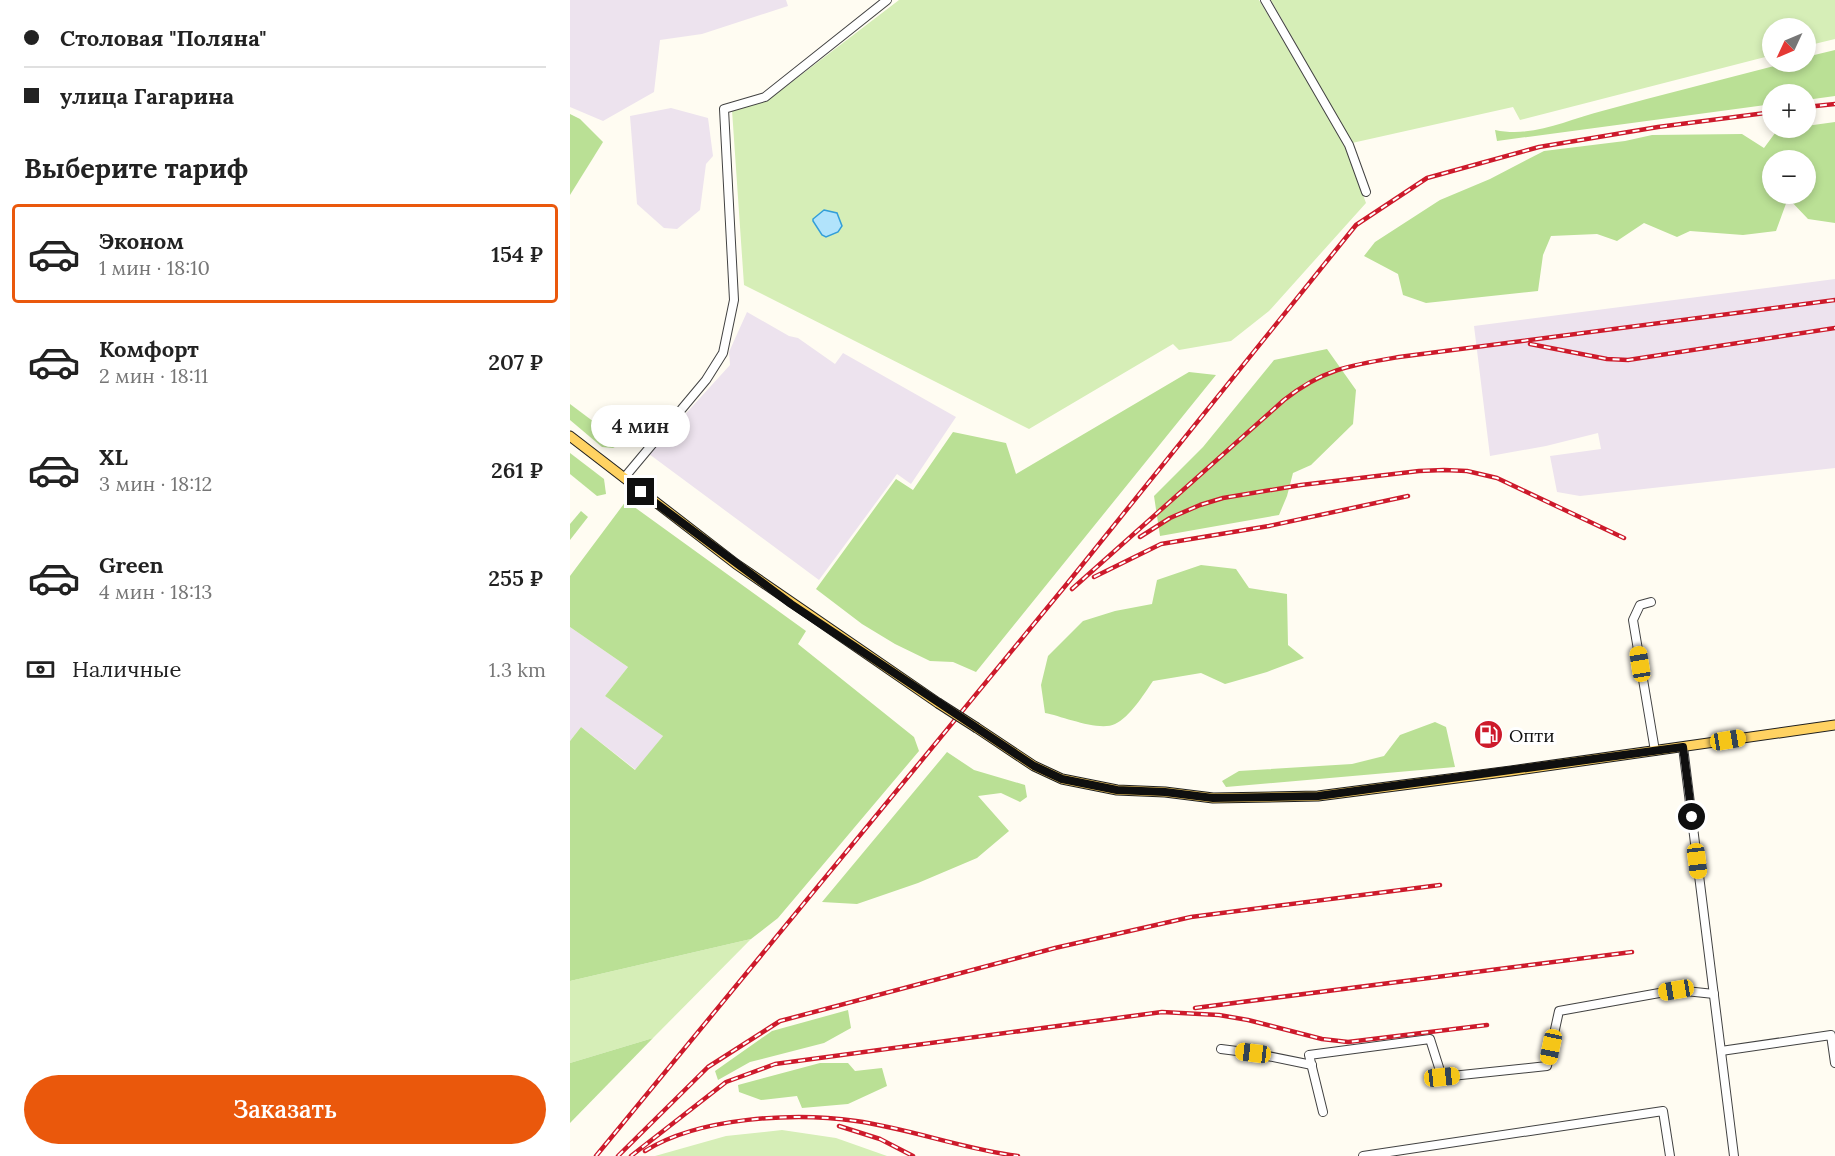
<!DOCTYPE html>
<html lang="ru">
<head>
<meta charset="utf-8">
<style>
  body { margin:0; font-family:Lora,serif; background:#f2f2f2; color:#222; height:100vh; display:flex; flex-direction:column; font-size:22px; white-space:nowrap }
  * { box-sizing:border-box; margin:0 }
  p { font-size:20px; color:#767676 }
  .icon { flex:none; width:33px; height:33px; fill:none; stroke:currentColor; stroke-width:2; stroke-linecap:round; stroke-linejoin:round }
  .map { position:relative; flex:1; overflow:hidden }
  .sheet { display:flex; flex-direction:column; background:#fff; width:570px }
  .sheet>* { flex:none }
  .hud { display:grid; align-content:center; height:132px; padding:0 24px; background:#fff }
  .needle { width:39px; rotate:226deg }
  .buttons { position:absolute; left:1192px; top:18px; display:grid; gap:12px }
  .buttons a { display:grid; place-items:center; width:54px; height:54px; border-radius:50%; background:#fff; box-shadow:0 3px 9px #0003; font-size:30px }
  .end { position:absolute; width:27px; height:27px; margin:-14px; border:8px solid #0f0f0f; background:#fff; box-shadow:0 0 0 3px #fff }
  .from { border-radius:50% }
  .bubble { position:absolute; height:42px; border-radius:21px; background:#fff; box-shadow:0 3px 9px #0003; font-size:20px; font-weight:600; line-height:42px; text-align:center }
  .car { position:absolute; width:18px; height:36px; margin:-18px -9px; border-radius:8px; box-shadow:0 0 4px 2px #0007; background:linear-gradient(#f5c518 24%,#345 0 40%,#f5c518 0 76%,#345 0 86%,#f5c518 0) }
  .hud b { display:flex; align-items:center; gap:21px; height:57px; font-size:22px }
  .hud b+b { border-top:2px solid #e0e0e0 }
  .hud i { width:15px; height:15px; background:#222 }
  ul { padding:0; list-style:none }
  li { display:flex; align-items:center; gap:18px; height:99px; margin:0 12px 9px; padding:0 12px; border:3px solid transparent; border-radius:6px }
  li div { flex:1 }
  li b { display:block; font-size:22px }
  li em { font-style:normal; font-weight:600 }
  li.on { border-color:#ea580c }
  li>.icon { width:54px; height:54px; stroke-width:1.5 }
  h2 { padding:0 24px; font-size:27px; line-height:72px }
  .pay { display:flex; align-items:center; gap:15px; height:66px; padding:0 24px; font-size:22px }
  .pay p { margin-inline-start:auto }
  .button { display:flex; gap:12px; margin-top:auto; padding:12px 24px }
  .button a { flex:1; height:69px; border-radius:36px; background:#ea580c; color:#fff; font-size:24px; font-weight:600; line-height:69px; text-align:center }
  main { display:flex; flex:1; min-height:0 }
  .map>svg:first-child { display:block }
  .industrial { fill:#ede3ee }
  .green { fill:#d6eeb7 }
  .forest { fill:#bae095; fill-rule:evenodd }
  .water { fill:#b1e3fb; stroke:#329ed9; stroke-width:1.5 }
  .lines { fill:none; stroke-linecap:round; stroke-linejoin:round }
  .minor-casing { stroke:#424242; stroke-width:10 }
  .major-casing { stroke:#202020; stroke-width:11 }
  .minor { stroke:#fff; stroke-width:8 }
  .major { stroke:#ffd262; stroke-width:9 }
  .rail-casing { stroke:#cd1a2b; stroke-width:4.5 }
  .rail { stroke:#fff; stroke-width:2; stroke-dasharray:7; stroke-linecap:butt }
  .major-bridge-casing { stroke:#202020; stroke-width:11; stroke-linecap:butt }
  .major-bridge { stroke:#ffd262; stroke-width:9 }
  .route { stroke:#0f0f0f; stroke-width:8 }
  .labels { text-anchor:middle; dominant-baseline:central; stroke-width:6; stroke-linejoin:round; paint-order:stroke }
  .poi-label { font-size:18px; fill:#0f0f0f; stroke:#fff; text-anchor:start }
</style>
</head>
<body>
<main>
<section class="sheet">
<div class="hud">
<b><i class="from"></i>Столовая &quot;Поляна&quot;</b>
<b><i></i>улица Гагарина</b>
</div>
<h2>Выберите тариф</h2>
<ul>
<li class="on"><svg class="icon" aria-label="car" viewBox="0 0 24 24"><path d="M5 17H2v-5l4-1 3-4h7l3 4 3 1v5h-3M9 17h6M6 11h13"/><circle cx="7" cy="17" r="2"/><circle cx="17" cy="17" r="2"/></svg><div><b>Эконом</b><p>1 мин · 18:10</p></div><em>154 ₽</em></li>
<li><svg class="icon" aria-label="car" viewBox="0 0 24 24"><path d="M5 17H2v-5l4-1 3-4h7l3 4 3 1v5h-3M9 17h6M6 11h13"/><circle cx="7" cy="17" r="2"/><circle cx="17" cy="17" r="2"/></svg><div><b>Комфорт</b><p>2 мин · 18:11</p></div><em>207 ₽</em></li>
<li><svg class="icon" aria-label="car" viewBox="0 0 24 24"><path d="M5 17H2v-5l4-1 3-4h7l3 4 3 1v5h-3M9 17h6M6 11h13"/><circle cx="7" cy="17" r="2"/><circle cx="17" cy="17" r="2"/></svg><div><b>XL</b><p>3 мин · 18:12</p></div><em>261 ₽</em></li>
<li><svg class="icon" aria-label="car" viewBox="0 0 24 24"><path d="M5 17H2v-5l4-1 3-4h7l3 4 3 1v5h-3M9 17h6M6 11h13"/><circle cx="7" cy="17" r="2"/><circle cx="17" cy="17" r="2"/></svg><div><b>Green</b><p>4 мин · 18:13</p></div><em>255 ₽</em></li>
</ul>
<div class="pay"><svg class="icon" aria-label="cash" viewBox="0 0 24 24"><path d="M3 7h18v10H3z"/><circle cx="12" cy="12" r="2"/></svg>Наличные<p>1.3 km</p></div>
<div class="button"><a>Заказать</a></div>
</section>
<div class="map">
<svg width="1265" height="1156" viewBox="0 0 1265 1156">
  <rect width="100%" height="100%" fill="#fffcf2"/>
  <!-- industrial -->
  <g class="industrial">
    <path d="M 0,0 L 216,0 L 218,6 L 132,34 L 90,40 L 84,92 L 33,121 L 0,107 Z"/>
    <path d="M 101,108 L 138,118 L 143,156 L 136,164 L 130,210 L 107,229 L 94,228 L 67,204 L 60,116 Z"/>
    <path d="M 1265,279 L 1265,468 L 1010,496 L 987,492 L 980,456 L 1031,449 L 1028,433 L 976,446 L 920,456 L 904,326 Z"/>
    <path d="M 177,312 L 219,336 L 228,338 L 265,364 L 273,353 L 386,417 L 341,484 L 327,474 L 249,580 L 79,454 L 160,365 L 159,352 Z"/>
    <path d="M 0,627 L 58,667 L 35,696 L 93,736 L 66,770 L 11,727 L 0,741 Z"/>
  </g>
  <!-- green -->
  <g class="green">
    <path d="M 329,0 L 689,0 L 773,141 L 796,203 L 699,311 L 661,341 L 609,350 L 603,344 L 459,429 L 174,285 L 162,110 L 197,101 Z"/>
    <path d="M 701,0 L 1265,0 L 1265,39 L 1236,46 L 1236,28 L 1203,28 L 1203,55 L 950,120 L 943,107 L 782,143 Z"/>
    <path d="M 181,939 L 83,1038 L 0,1063 L 0,981 Z"/>
    <path d="M 212,1130 L 266,1138 L 317,1156 L 85,1156 L 156,1136 Z"/>
  </g>
  <!-- forest -->
  <g class="forest">
    <path d="M 1265,50 L 1265,96 L 1236,100 L 1236,94 L 1203,94 L 1203,104 L 927,141 L 925,130 C 963,138 996,120 1032,111 C 1095,94 1157,78 1220,62 L 1236,62 L 1236,57 Z"/>
    <path d="M 0,114 L 10,119 L 33,142 L 0,195 Z"/>
    <path d="M 1265,122 L 1265,223 L 1238,219 L 1218,198 L 1206,231 L 1173,235 L 1120,231 L 1107,237 L 1074,223 L 1047,241 L 1027,234 L 981,236 L 973,255 L 968,291 L 856,303 L 833,295 L 828,274 L 794,256 L 805,242 L 870,200 L 920,179 L 974,151 L 1055,141 L 1082,135 L 1172,134 L 1194,148 L 1208,129 L 1236,128 L 1236,126 ZM 1203,160 L 1236,160 L 1236,194 L 1203,194 Z"/>
    <path d="M 757,349 L 786,390 L 783,424 L 741,465 L 723,473 L 717,496 L 709,515 L 590,536 L 584,496 L 633,447 L 704,360 Z"/>
    <path d="M 619,372 L 646,375 L 406,672 L 383,662 L 360,661 L 325,644 L 292,624 L 246,589 L 326,479 L 343,490 L 383,432 L 436,443 L 446,474 Z"/>
    <path d="M 0,404 L 48,440 L 48,445 L 43,448 L 32,447 L 0,420 Z"/>
    <path d="M 0,453 L 34,479 L 36,494 L 27,496 L 0,474 Z"/>
    <path d="M 56,501 L 236,631 L 228,644 L 344,737 L 349,751 L 208,918 L 181,939 L 0,981 L 0,741 L 11,727 L 65,770 L 93,736 L 35,696 L 58,667 L 0,627 L 0,576 Z"/>
    <path d="M 11,511 L 18,517 L 0,540 L 0,524 Z"/>
    <path d="M 631,565 L 666,569 L 679,588 L 717,594 L 718,645 L 734,658 L 697,672 L 655,684 L 631,673 L 583,681 C 574,694 560,717 545,724 C 529,732 492,716 475,713 L 471,685 L 478,656 L 513,621 L 545,611 L 582,604 L 587,580 Z"/>
    <path d="M 865,722 L 876,727 L 885,767 L 656,787 L 652,781 L 669,771 L 782,764 L 814,756 L 830,735 Z"/>
    <path d="M 377,752 L 404,770 L 455,785 L 457,797 L 450,802 L 431,793 L 408,796 L 439,831 L 407,858 L 348,883 L 287,904 L 252,902 Z"/>
    <path d="M 278,1010 L 281,1028 L 254,1043 L 180,1062 L 148,1080 L 145,1071 L 202,1031 Z"/>
    <path d="M 83,1038 L 0,1123 L 0,1063 Z"/>
    <path d="M 250,1063 L 278,1063 L 285,1071 L 312,1068 L 317,1086 L 278,1104 L 232,1108 L 227,1096 L 191,1100 L 169,1092 L 168,1085 Z"/>
  </g>
  <!-- water -->
  <path class="water" d="M 254,210 L 267,213 L 272,226 L 268,232 L 256,237 L 252,235 L 243,221 L 243,219 Z"/>
  <g class="lines">
    <defs>
      <g id="minor">
        <path d="M 695,0 L 779,145 L 796,192"/>
        <path d="M 54,478 L 136,380 L 153,353 L 164,300 L 154,109 L 195,97 L 317,0"/>
        <path d="M 1081,602 L 1070,605 L 1063,620 L 1085,751"/>
        <path d="M 1113,747 L 1164,1156"/>
        <path d="M 651,1049 L 683,1053 L 742,1065"/>
        <path d="M 1151,1051 L 1261,1035 L 1265,1063"/>
        <path d="M 753,1112 L 739,1055 L 860,1039 L 872,1077 L 977,1066 L 989,1011 L 1106,990 L 1144,994"/>
        <path d="M 793,1156 L 1093,1111 L 1100,1156"/>
      </g>
      <g id="major">
        <path d="M 0,436 L 166,564 L 368,703"/>
        <path d="M 407,728 L 464,766 L 492,779 L 547,790 L 595,792 L 643,798 L 748,796 L 941,771 L 1265,725"/>
      </g>
    </defs>
    <!-- minor casing -->
    <use href="#minor" class="minor-casing"/>
    <!-- major casing -->
    <use href="#major" class="major-casing"/>
    <!-- minor -->
    <use href="#minor" class="minor"/>
    <!-- major -->
    <use href="#major" class="major"/>
    <defs>
      <g id="rail">
        <path d="M 1236,107 L 1265,104"/>
        <path d="M 960,344 L 1037,359 L 1058,360 L 1265,328"/>
        <path d="M 570,537 L 600,518 L 630,505 L 653,498 L 731,485 L 849,471 L 874,470 L 897,471 L 927,478 L 1054,538"/>
        <path d="M 524,577 L 591,544 L 699,526 L 838,496"/>
        <path d="M 502,589 L 714,400 C 753,369 781,365 829,357 L 1265,300"/>
        <path d="M 625,1008 L 1062,952"/>
        <path d="M 269,1126 L 310,1139 L 343,1156"/>
        <path d="M 75,1151 C 129,1117 225,1112 286,1121 C 341,1129 393,1149 448,1156"/>
        <path d="M 26,1156 L 496,585 L 786,225 L 857,178 L 969,147 L 1088,127 L 1203,112"/>
        <path d="M 48,1156 L 138,1067 L 210,1021 L 485,948 L 621,917 L 870,885"/>
        <path d="M 61,1156 L 156,1082 L 205,1064 L 592,1012 L 649,1015 L 678,1020 L 752,1039 L 778,1042 L 917,1025"/>
      </g>
    </defs>
    <!-- rail casing -->
    <use href="#rail" class="rail-casing"/>
    <!-- rail -->
    <use href="#rail" class="rail"/>
    <defs>
      <path id="major-bridge" d="M 368,703 L 407,728"/>
    </defs>
    <!-- major-bridge casing -->
    <use href="#major-bridge" class="major-bridge-casing"/>
    <!-- major-bridge -->
    <use href="#major-bridge" class="major-bridge"/>
  </g>
  <g class="lines">
    <!-- route -->
    <path class="route" d="M 71,492 L 221,604 L 464,766 L 492,779 L 547,790 L 595,792 L 643,798 L 748,796 L 1113,747 L 1122,817"/>
  </g>
  <!-- icons -->
  <defs>
    <symbol id="fuel-disc" viewBox="-11 -11 22 22"><circle r="9.5" fill="#cd1a2b" stroke="#fff"/><path d="M-5.5-6h7V0h2V4h1.3V-2.5L3-4.5l.8-.8L6-3V5H2.5V1h-1V6h-7ZM-4.2-4.7v3.2H.2V-4.7Z" fill="#fff"/></symbol>
  </defs>
  <g fill-rule="evenodd">
    <use href="#fuel-disc" x="902" y="718" width="33" height="33"/>
  </g>
  <g class="labels">
    <!-- poi labels -->
    <g class="poi-label">
      <text x="939" y="735">Опти</text>
    </g>
  </g>
</svg>
<div class="buttons">
<a><svg class="needle" viewBox="-14 -14 28 28"><path d="M0-13l5 13h-10z" fill="#e53935"/><path d="M0 13l5-13h-10z" fill="#767676"/></svg></a>
<a>+</a>
<a>−</a>
</div>
<i class="end from" style="left:1122px;top:817px"></i>
<i class="end" style="left:71px;top:492px"></i>
<div class="bubble" style="left:21px;top:405px;width:99px">4 мин</div>
<i class="car" style="left:1070px;top:664px;rotate:351deg"></i>
<i class="car" style="left:1158px;top:740px;rotate:81deg"></i>
<i class="car" style="left:1127px;top:861px;rotate:173deg"></i>
<i class="car" style="left:1106px;top:990px;rotate:260deg"></i>
<i class="car" style="left:981px;top:1047px;rotate:192deg"></i>
<i class="car" style="left:683px;top:1053px;rotate:277deg"></i>
<i class="car" style="left:872px;top:1077px;rotate:84deg"></i>
</div>
</main>
</body>
</html>
